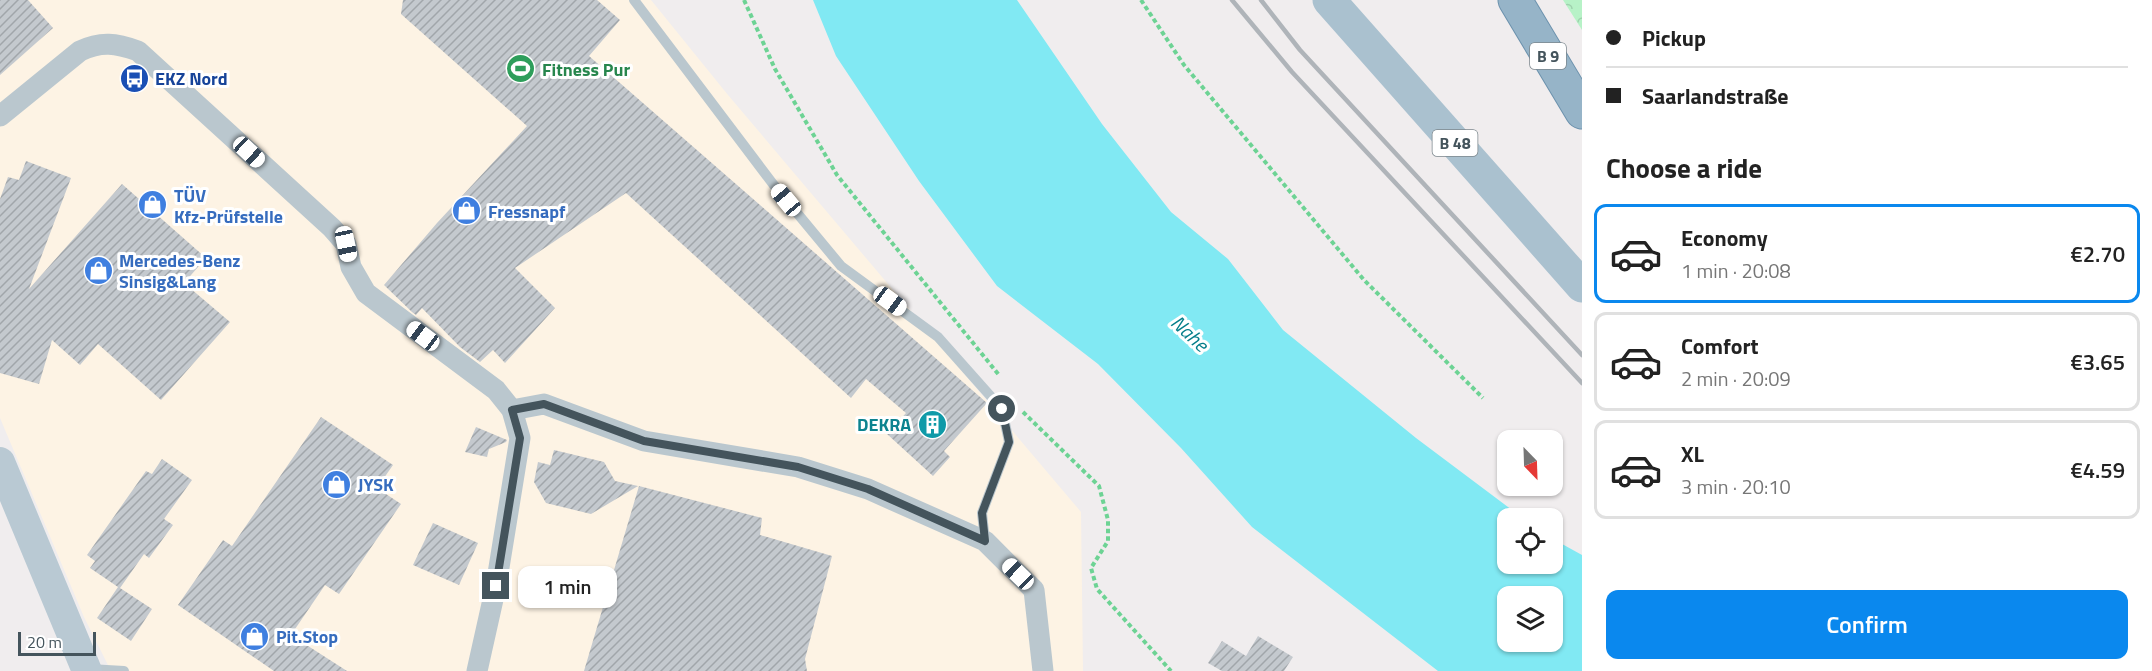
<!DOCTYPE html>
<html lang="en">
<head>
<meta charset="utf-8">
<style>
  body { margin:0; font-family:"Titillium Web",sans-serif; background:#f6f6f6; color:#222; height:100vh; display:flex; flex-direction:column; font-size:22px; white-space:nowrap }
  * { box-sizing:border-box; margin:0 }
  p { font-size:20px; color:#767676 }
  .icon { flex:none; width:33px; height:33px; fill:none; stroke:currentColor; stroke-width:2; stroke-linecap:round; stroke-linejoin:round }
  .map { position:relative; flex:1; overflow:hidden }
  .side { display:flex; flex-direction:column; background:#fff; width:570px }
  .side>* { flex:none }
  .top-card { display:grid; align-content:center; height:132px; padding:0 24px; background:#fff }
  .needle { width:39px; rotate:157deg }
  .fabs { position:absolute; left:1497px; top:430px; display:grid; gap:12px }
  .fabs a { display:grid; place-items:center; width:66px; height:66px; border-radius:12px; background:#fff; box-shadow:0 2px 4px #0004; font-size:30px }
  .scale { position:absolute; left:18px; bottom:15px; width:78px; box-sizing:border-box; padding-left:6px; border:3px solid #44545c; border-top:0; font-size:16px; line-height:21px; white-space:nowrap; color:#44545c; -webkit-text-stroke:4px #fff; paint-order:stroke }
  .end { position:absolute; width:27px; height:27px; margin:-14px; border:8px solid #44545c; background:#fff; box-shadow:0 0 0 3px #fff }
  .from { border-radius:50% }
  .bubble { position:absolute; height:42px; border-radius:12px; background:#fff; box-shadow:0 2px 4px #0004; font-size:20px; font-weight:600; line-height:42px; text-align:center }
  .car { position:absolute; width:18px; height:36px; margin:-18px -9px; border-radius:8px; box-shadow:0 0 4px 2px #0007; background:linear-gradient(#fff 24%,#345 0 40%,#fff 0 76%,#345 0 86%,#fff 0) }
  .top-card b { display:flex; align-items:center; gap:21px; height:57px; font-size:22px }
  .top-card b+b { border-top:2px solid #e0e0e0 }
  .top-card i { width:15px; height:15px; background:#222 }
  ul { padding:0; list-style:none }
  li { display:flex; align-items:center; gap:18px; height:99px; margin:0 12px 9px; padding:0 12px; border:3px solid #e0e0e0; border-radius:12px }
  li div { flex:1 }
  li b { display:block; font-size:22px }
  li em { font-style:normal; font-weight:600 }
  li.active { border-color:#0a88ee }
  li>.icon { width:54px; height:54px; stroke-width:1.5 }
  h2 { padding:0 24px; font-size:27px; line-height:72px }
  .button { display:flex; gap:12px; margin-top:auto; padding:12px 24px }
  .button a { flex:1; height:69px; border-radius:12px; background:#0a88ee; color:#fff; font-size:24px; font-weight:600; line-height:69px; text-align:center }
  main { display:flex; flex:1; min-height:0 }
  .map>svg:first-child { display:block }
  .commercial { fill:#fdf3e4 }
  .forest { fill:url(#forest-crowns) }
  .water { fill:#81e9f3; fill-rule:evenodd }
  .building { fill:url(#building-hatch) }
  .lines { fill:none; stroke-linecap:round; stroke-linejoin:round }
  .trunk-casing { stroke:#6c92ad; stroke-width:35 }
  .path { stroke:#6dd394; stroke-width:4; stroke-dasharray:4.5 3; stroke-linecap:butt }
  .service { stroke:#bac7ce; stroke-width:10 }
  .minor { stroke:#bac7ce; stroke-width:21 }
  .secondary { stroke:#b9c9d3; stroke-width:30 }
  .primary { stroke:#aac1cf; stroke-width:33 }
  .trunk { stroke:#96b4c8; stroke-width:33 }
  .rail { stroke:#afb4b9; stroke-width:4.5 }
  .route { stroke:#44545c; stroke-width:8 }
  .labels { text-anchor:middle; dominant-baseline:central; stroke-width:6; stroke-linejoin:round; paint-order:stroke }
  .shield { fill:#fff; stroke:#7c878d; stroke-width:1.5 }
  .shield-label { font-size:16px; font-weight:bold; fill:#44545c }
  .leisure-label { font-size:18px; font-weight:bold; fill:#27864d; stroke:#fff; text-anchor:start }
  .transit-label { font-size:18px; font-weight:bold; fill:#164399; stroke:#fff; text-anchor:start }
  .shop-label { font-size:18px; font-weight:bold; fill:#366cbe; stroke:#fff; text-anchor:start }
  .culture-label { font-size:18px; font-weight:bold; fill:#0d838f; stroke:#fff; text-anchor:end }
  .water-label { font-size:20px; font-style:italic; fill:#047e8a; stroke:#fff }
</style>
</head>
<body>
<main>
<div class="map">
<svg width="1582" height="671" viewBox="0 0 1582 671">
  <defs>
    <pattern id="forest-crowns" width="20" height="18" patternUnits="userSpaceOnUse" patternTransform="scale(1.5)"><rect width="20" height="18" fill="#b7f2c7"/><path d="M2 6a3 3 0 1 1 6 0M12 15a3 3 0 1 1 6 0" fill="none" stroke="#9fd1ad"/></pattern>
    <pattern id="building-hatch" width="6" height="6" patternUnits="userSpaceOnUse" patternTransform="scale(1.5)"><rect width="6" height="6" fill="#c4c9ce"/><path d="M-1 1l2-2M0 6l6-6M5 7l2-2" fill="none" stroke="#a1a6aa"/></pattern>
  </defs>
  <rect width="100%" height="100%" fill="#f0edee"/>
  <!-- commercial -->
  <path class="commercial" d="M 0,0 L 651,0 L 728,95 L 1081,512 L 1083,671 L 111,671 L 84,617 L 0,418 Z"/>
  <!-- forest -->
  <path class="forest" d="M 1563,0 L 1582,0 L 1582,30 Z"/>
  <!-- water -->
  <path class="water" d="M 813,0 L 1017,0 L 1102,124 L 1171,212 L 1228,259 L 1283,330 L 1416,438 L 1524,519 L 1508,519 L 1508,564 L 1552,564 L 1553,539 L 1582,555 L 1582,671 L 1438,671 L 1252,527 L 1181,448 L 1098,364 L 997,286 L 919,181 L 836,56 ZM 1508,597 L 1552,597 L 1552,642 L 1508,642 Z"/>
  <!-- building -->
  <g class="building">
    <path d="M 0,0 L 28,0 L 53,28 L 0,75 Z"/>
    <path d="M 403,0 L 597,0 L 620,20 L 589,56 L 987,403 L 944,451 L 950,457 L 933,476 L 887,434 L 906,413 L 866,379 L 851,398 L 626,193 L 515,268 L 555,308 L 505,363 L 493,350 L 480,362 L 460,347 L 422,308 L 416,315 L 412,312 L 384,285 L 437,223 L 527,126 L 401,14 Z"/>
    <path d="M 26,161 L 71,178 L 29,289 L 122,184 L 206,258 L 184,283 L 230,322 L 161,400 L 98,344 L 80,365 L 52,340 L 39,384 L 0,373 L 0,199 L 8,177 L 19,180 Z"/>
    <path d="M 321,417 L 393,465 L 377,488 L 401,504 L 339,594 L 325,585 L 291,635 L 347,671 L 274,671 L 178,605 L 223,540 L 232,546 Z"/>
    <path d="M 476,427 L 507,440 L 506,442 L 489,449 L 487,457 L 465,452 Z"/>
    <path d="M 554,450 L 604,462 L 615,481 L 638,486 L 591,514 L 546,503 L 534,482 L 538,462 L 550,465 Z"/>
    <path d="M 162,459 L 192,480 L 164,519 L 173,525 L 149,558 L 144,554 L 120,588 L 152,609 L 131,641 L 97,618 L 118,587 L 90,568 L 95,561 L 87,555 L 146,471 L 152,474 Z"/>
    <path d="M 639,486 L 762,518 L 760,535 L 832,556 L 805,659 L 807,671 L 584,671 Z"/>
    <path d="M 433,523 L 478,543 L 459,585 L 413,565 Z"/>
    <path d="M 1258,636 L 1293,657 L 1284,671 L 1222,671 L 1208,663 L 1222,641 L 1246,656 Z"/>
  </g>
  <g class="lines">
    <defs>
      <path id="trunk" d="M 1515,0 L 1582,112"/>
    </defs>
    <!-- trunk casing -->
    <use href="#trunk" class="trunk-casing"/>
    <!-- path -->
    <g class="path">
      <path d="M 744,0 L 775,69 L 837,175 L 999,375"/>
      <path d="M 1141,0 L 1184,65 L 1364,280 L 1483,398"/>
      <path d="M 1023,412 L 1099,486 L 1108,520 L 1108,541 L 1091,568 L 1097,589 L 1171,671"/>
    </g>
    <!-- service -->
    <g class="service">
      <path d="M 634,0 L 773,184 L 841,266 L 938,337 L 1002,409 L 1009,442 L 982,513 L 985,541"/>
      <path d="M 89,669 L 124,671"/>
    </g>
    <!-- minor -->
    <g class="minor">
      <path d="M 0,116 L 80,51 C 101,41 116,43 138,51 L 332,228 L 346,244 L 351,267 L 366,293 L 496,390 L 512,410 L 520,438 L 496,586 L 477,671"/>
      <path d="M 512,410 L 544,404 L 644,441 L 798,467 L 868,489 L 985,541 L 1034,590 L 1043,671"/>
    </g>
    <!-- secondary -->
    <path class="secondary" d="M 0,462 L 87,671"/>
    <!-- primary -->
    <path class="primary" d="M 1329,0 L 1582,286"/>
    <!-- trunk -->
    <use href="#trunk" class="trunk"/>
    <!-- rail -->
    <g class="rail">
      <path d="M 1232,0 L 1292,72 L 1582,383"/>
      <path d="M 1261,0 L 1300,50 L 1582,355"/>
    </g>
  </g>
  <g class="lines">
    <!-- route -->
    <path class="route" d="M 496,586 L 520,438 L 512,410 L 544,404 L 644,441 L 798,467 L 868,489 L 985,541 L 982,513 L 1009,442 L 1002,409"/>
  </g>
  <!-- icons -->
  <defs>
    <symbol id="stadium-disc" viewBox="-11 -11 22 22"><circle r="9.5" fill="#2e9e5b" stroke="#fff"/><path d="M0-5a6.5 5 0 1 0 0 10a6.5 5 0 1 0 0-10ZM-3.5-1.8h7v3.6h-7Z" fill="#fff"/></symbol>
    <symbol id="bus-disc" viewBox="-11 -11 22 22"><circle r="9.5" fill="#1a4fb4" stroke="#fff"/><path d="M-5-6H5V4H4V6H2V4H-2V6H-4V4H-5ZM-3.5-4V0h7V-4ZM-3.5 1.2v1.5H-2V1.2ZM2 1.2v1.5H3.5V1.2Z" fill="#fff"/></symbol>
    <symbol id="shop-disc" viewBox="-11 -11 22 22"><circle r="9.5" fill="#3f7fe0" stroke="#fff"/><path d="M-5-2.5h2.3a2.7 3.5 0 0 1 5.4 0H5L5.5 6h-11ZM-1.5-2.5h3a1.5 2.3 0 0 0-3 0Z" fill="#fff"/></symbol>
    <symbol id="building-disc" viewBox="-11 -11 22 22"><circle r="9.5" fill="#0f9aa8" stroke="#fff"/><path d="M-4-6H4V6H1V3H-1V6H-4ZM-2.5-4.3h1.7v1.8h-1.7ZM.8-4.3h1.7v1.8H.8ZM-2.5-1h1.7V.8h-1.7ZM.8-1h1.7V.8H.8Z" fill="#fff"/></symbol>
  </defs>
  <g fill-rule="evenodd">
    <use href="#stadium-disc" x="504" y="52" width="33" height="33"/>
    <use href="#bus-disc" x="118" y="62" width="33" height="33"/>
    <use href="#shop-disc" x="136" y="188" width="33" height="33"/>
    <use href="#shop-disc" x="450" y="194" width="33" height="33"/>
    <use href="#shop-disc" x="82" y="254" width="33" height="33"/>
    <use href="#building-disc" x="916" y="408" width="33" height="33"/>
    <use href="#shop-disc" x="320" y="468" width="33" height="33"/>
    <use href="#shop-disc" x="238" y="620" width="33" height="33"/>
  </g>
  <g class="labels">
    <!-- shield labels -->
    <g class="shield">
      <rect x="1530" y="43" width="36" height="26" rx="4.5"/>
      <rect x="1432.5" y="130" width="45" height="26" rx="4.5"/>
    </g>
    <g class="shield-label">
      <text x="1548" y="56">B 9</text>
      <text x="1455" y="143">B 48</text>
    </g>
    <!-- leisure labels -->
    <g class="leisure-label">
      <text x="542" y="69">Fitness Pur</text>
    </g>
    <!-- transit labels -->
    <g class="transit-label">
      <text x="155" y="78">EKZ Nord</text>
    </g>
    <!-- shop labels -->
    <g class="shop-label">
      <text x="174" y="195">TÜV<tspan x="174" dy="21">Kfz-Prüfstelle</tspan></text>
      <text x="488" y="211">Fressnapf</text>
      <text x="119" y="260">Mercedes-Benz<tspan x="119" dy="21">Sinsig&amp;Lang</tspan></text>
      <text x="358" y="484">JYSK</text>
      <text x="276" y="636">Pit.Stop</text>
    </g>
    <!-- culture labels -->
    <g class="culture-label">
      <text x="911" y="424">DEKRA</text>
    </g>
    <!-- water labels -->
    <g class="water-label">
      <text transform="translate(1190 333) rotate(43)">Nahe</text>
    </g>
  </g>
</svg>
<div class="fabs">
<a><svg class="needle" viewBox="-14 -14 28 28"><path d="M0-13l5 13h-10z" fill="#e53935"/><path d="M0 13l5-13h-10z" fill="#767676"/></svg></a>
<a><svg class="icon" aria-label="locate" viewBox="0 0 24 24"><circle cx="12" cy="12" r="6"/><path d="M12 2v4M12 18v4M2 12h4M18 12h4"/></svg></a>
<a><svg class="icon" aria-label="layers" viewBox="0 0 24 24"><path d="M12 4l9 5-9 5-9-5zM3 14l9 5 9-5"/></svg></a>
</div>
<div class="scale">20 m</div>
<i class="end from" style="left:1002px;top:409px"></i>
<i class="end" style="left:496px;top:586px"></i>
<div class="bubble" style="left:518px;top:566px;width:99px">1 min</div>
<i class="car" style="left:249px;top:152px;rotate:133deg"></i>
<i class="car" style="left:786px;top:200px;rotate:320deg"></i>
<i class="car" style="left:346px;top:244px;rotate:168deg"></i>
<i class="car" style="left:890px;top:301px;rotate:126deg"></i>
<i class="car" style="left:423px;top:336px;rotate:307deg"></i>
<i class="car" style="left:1018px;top:574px;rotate:314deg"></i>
</div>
<section class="side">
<div class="top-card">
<b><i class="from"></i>Pickup</b>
<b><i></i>Saarlandstraße</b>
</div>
<h2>Choose a ride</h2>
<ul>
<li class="active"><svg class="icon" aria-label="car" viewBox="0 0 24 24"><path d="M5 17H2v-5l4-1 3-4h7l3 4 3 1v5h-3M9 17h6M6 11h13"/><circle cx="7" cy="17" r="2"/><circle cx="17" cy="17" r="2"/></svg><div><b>Economy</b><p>1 min · 20:08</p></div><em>€2.70</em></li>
<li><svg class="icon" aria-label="car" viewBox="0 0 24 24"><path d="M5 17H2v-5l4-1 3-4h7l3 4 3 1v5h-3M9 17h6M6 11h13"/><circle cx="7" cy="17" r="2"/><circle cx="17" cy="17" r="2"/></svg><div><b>Comfort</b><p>2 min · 20:09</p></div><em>€3.65</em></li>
<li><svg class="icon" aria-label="car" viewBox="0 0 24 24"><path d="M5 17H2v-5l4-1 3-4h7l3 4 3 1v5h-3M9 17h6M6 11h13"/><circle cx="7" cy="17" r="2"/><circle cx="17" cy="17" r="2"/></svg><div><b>XL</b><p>3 min · 20:10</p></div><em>€4.59</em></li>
</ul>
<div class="button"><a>Confirm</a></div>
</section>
</main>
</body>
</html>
